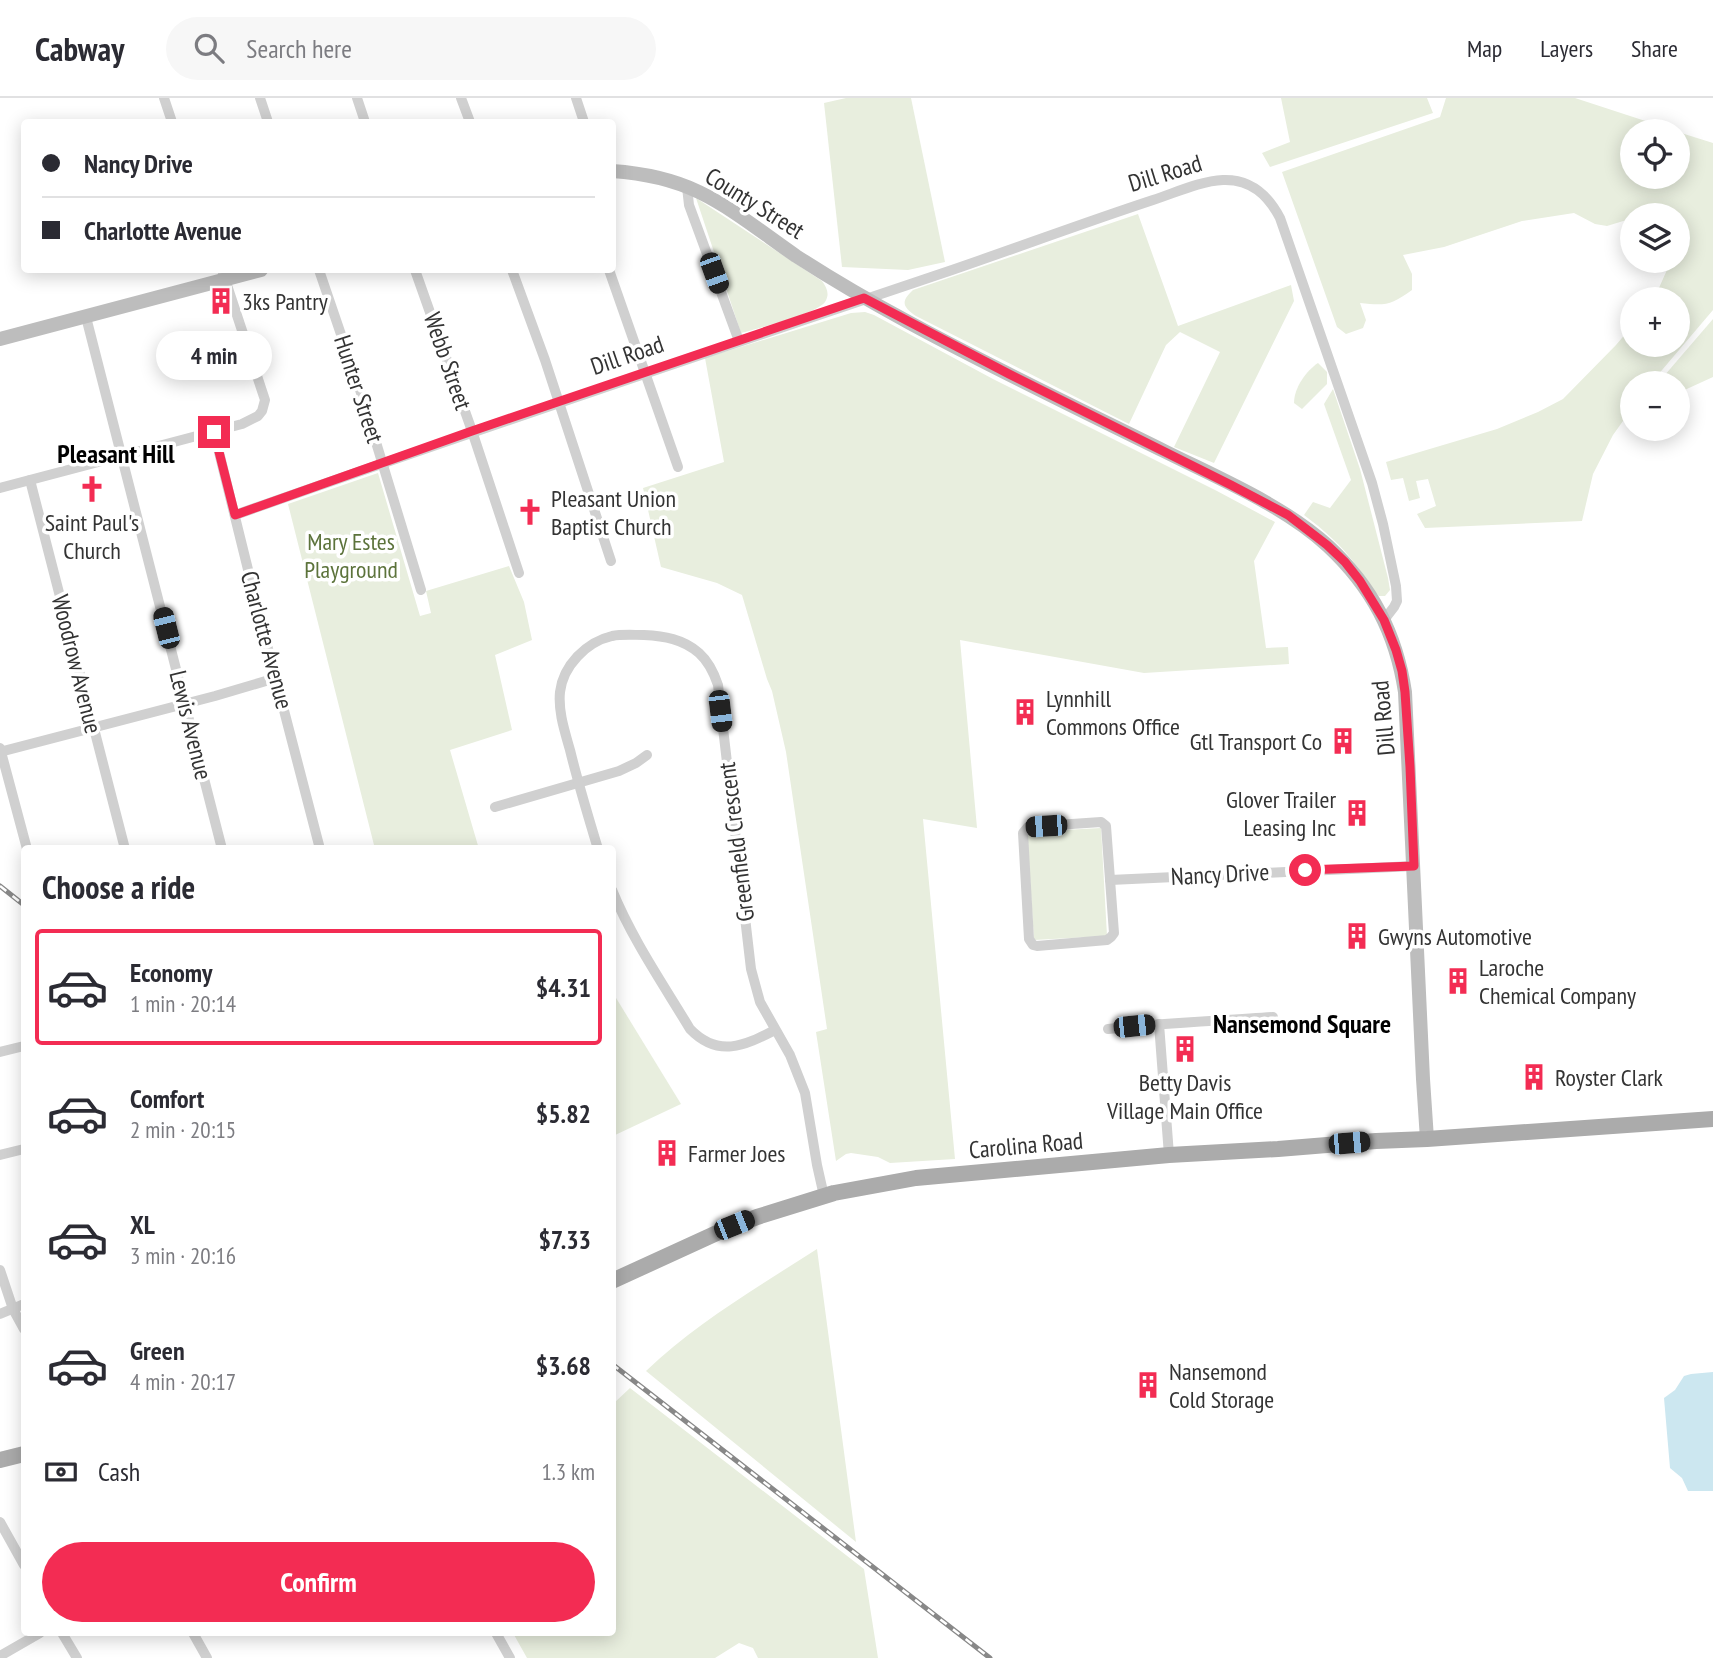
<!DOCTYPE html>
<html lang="en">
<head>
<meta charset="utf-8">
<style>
  body { margin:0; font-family:"PT Sans Narrow",sans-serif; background:#f7f7f7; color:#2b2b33; height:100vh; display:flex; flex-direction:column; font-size:26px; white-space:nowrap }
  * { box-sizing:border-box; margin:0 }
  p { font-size:23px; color:#7c7c81 }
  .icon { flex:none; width:38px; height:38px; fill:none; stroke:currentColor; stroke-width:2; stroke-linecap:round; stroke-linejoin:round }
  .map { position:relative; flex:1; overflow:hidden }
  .details { position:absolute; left:21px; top:747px; width:595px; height:791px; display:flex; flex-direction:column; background:#fff; border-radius:7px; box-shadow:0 4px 18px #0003 }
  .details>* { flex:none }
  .banner { position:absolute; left:21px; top:21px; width:595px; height:154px; border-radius:7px; box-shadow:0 4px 18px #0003; display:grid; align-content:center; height:154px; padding:0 21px; background:#fff }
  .fabs { position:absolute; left:1620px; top:21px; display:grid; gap:14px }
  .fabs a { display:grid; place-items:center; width:70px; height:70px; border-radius:50%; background:#fff; box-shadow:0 4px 18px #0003; font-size:35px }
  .end { position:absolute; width:32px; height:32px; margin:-16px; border:9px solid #f32c53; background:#fff; box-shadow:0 0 0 4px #fff }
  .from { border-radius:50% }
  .bubble { position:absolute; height:49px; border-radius:24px; background:#fff; box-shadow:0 4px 18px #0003; font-size:23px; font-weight:800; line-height:49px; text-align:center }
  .car { position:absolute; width:21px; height:42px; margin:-21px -10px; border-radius:9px; box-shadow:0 0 5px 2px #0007; background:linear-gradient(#222 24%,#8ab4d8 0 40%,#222 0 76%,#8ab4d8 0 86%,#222 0) }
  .banner b { display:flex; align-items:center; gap:24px; height:66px; font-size:26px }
  .banner b+b { border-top:2px solid #e1e1e2 }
  .banner i { width:18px; height:18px; background:#2b2b33 }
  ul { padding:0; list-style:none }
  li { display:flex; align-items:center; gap:21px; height:116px; margin:0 14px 10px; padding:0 7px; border:4px solid transparent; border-radius:7px }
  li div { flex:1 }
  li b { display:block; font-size:26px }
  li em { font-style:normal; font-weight:800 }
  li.current { border-color:#f32c53 }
  li>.icon { width:63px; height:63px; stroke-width:1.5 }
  h2 { padding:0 21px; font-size:32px; line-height:84px }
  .pay { display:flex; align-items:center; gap:18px; height:77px; padding:0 21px; font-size:26px }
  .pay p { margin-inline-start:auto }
  .cta { display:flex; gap:14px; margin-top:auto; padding:14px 21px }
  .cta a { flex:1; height:80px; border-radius:42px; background:#f32c53; color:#fff; font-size:28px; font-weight:800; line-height:80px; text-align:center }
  header { display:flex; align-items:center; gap:42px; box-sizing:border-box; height:98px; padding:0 35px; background:#fff; border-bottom:2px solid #e1e1e2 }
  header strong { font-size:33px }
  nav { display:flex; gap:38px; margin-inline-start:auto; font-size:24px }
  .search { width:490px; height:63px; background:#f7f7f7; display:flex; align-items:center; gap:18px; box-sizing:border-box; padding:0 24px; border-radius:38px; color:#7c7c81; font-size:26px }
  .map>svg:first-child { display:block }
  .green { fill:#e8eede }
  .water { fill:#cce7f0 }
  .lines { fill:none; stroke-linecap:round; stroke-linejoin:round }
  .street { stroke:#d0d0d0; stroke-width:10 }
  .secondary { stroke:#bdbdbd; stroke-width:14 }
  .primary { stroke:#ababab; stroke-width:16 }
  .rail-casing { stroke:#888; stroke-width:5 }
  .rail { stroke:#fff; stroke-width:2.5; stroke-dasharray:8; stroke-linecap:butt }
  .route { stroke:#f32c53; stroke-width:9 }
  .labels { text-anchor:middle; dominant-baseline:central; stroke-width:7; stroke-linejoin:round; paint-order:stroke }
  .street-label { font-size:24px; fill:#333; stroke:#fff }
  .poi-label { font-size:24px; fill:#333; stroke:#fff; text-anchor:start }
  .park-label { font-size:24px; fill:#5c733b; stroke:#fff }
  .neighbourhood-label { font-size:26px; font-weight:bold; fill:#000; stroke:#fff }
</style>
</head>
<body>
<header>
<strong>Cabway</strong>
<div class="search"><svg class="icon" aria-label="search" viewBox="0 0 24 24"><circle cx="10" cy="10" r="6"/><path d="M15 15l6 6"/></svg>Search here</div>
<nav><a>Map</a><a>Layers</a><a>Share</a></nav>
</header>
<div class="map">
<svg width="1713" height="1560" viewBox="0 0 1713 1560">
  <rect width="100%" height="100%" fill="#fff"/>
  <!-- green -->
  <g class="green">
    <path d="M 846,0 L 911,0 L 945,164 L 908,172 L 842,169 L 824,5 Z"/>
    <path d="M 1281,0 L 1427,0 L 1433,15 L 1270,69 L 1262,55 L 1290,44 Z"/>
    <path d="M 1446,0 L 1575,0 L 1676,33 L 1633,33 L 1633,79 L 1678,79 L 1678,34 L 1713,45 L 1713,212 L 1651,285 L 1633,285 L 1633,309 L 1613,337 L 1593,376 L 1582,423 L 1425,430 L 1417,416 L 1436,408 L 1428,381 L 1416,383 L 1420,400 L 1409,403 L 1403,380 L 1391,382 L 1386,364 L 1497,331 L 1538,314 L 1563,301 L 1616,247 L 1633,227 L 1633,247 L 1678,247 L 1678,201 L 1654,201 L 1671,163 L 1678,163 L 1678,117 L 1633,117 L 1633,120 L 1607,128 L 1595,126 L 1574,115 L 1522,123 L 1444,149 L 1403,157 L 1412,176 L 1412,192 C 1391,207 1386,208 1360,205 L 1366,222 L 1363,230 L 1346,236 L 1337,229 L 1282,74 L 1440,19 Z"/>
    <path d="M 696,100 L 822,183 C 827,190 830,196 825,204 C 816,216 758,230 741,235 Z"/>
    <path d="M 1138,116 L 1178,228 L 1291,187 L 1294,203 L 1214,365 L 1174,349 L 1220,254 L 1180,234 L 1166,247 L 1129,326 L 916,218 C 903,209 900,204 913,192 Z"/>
    <path d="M 865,214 L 874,217 L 993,281 L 1217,393 L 1275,424 L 1254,463 L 1266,550 L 1288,549 L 1289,566 L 1144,575 L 960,542 L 977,730 L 923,721 L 955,1061 L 890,1065 L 878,1059 L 851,1055 L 846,1056 L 836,1063 L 816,934 L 827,931 L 786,654 L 772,593 L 767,581 L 742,497 L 717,485 L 661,469 L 643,390 L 724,364 L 705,260 L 851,215 Z"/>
    <path d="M 1713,221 L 1713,279 L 1678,295 L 1678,285 L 1658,285 Z"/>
    <path d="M 1318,265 L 1327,274 L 1327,286 L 1302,311 L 1294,305 C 1294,290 1306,273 1318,265 Z"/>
    <path d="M 1333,291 L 1360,371 L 1388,480 L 1390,492 L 1385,498 L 1379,498 C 1369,489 1364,477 1356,467 C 1341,447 1324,432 1304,417 L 1313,404 L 1330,410 L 1351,382 L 1324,306 Z"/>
    <path d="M 378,375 L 420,518 L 431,515 L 426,493 L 509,468 L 524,504 L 532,542 L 495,557 L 512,632 L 450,652 L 479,751 L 375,751 L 288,406 Z"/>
    <path d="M 1101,730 L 1107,838 L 1034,842 L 1027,734 Z"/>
    <path d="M 613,895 L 681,1006 L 613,1038 L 612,1038 Z"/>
    <path d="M 817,1151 L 856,1444 L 646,1273 C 697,1224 758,1189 817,1151 Z"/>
    <path d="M 630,1290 L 864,1471 L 878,1560 L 758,1560 L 753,1550 L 739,1545 L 715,1560 L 527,1560 L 513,1535 L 612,1535 L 613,1306 Z"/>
  </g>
  <!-- water -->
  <path class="water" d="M 1713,1274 L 1713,1393 L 1688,1393 L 1682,1380 L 1670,1370 L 1664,1300 L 1675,1292 L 1684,1278 L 1691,1276 Z"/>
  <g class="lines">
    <!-- street -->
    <g class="street">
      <path d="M 164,0 L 172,24"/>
      <path d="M 260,0 L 268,24"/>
      <path d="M 357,0 L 365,24"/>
      <path d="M 461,0 L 470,24"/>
      <path d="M 576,0 L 584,24"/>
      <path d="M 687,89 L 689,107 L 739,243"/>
      <path d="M 319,172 L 361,295 L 421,492"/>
      <path d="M 415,172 L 472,333 L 519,475"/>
      <path d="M 512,172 L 545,262 L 611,463"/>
      <path d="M 609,172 L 678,369"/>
      <path d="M 86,219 L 222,751"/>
      <path d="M 214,334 L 260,520 L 320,751"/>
      <path d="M 30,382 L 125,751"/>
      <path d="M 0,390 L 242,326 L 258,318 L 262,313 L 265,302 L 222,172"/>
      <path d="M 235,417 C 473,333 712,253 952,172 C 1019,149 1086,124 1153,102 C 1175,95 1200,83 1223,82 C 1251,81 1268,97 1280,120 L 1372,385 L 1383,426 L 1396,488 L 1397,503 L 1394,509 L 1384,522"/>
      <path d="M 0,650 L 27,751"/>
      <path d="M 0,654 L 215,598 L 276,580"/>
      <path d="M 495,709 L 619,673 L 636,665 L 647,657"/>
      <path d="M 1101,724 L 1106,728 L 1114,835 L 1111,839 L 1107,842 L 1037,848 L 1033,847 L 1029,841 L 1023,735 L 1028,729 Z"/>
      <path d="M 598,751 C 588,718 578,685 570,652 C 565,634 558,614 560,594 C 563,568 586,544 612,538 C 622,536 633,537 644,537 C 664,538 683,541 699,555 C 709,564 714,575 718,587 L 751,871 L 760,904 L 790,957 L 805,995 L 817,1067 L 824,1098"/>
      <path d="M 1110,782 L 1414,768"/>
      <path d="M 612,792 C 632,841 663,886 690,931 C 718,960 744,948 775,932"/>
      <path d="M 1159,926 L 1169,1057"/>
      <path d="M 1108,931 C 1163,925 1218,923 1273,919"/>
      <path d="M 0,954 L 24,948"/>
      <path d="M 0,1057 L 24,1051"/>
      <path d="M 0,1172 L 13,1211 L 24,1231"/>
      <path d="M 0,1216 L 24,1206"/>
      <path d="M 0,1424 L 24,1467"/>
      <path d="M 62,1535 L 77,1560"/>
      <path d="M 193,1535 L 207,1560"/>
      <path d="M 496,1535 L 510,1560"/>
      <path d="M 0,1558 L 40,1535"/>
    </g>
    <!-- secondary -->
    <g class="secondary">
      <path d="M 612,73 C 642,75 672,81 699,94 C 734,111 764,136 796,158 C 833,182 871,204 910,225 C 993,270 1079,311 1164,353 C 1218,380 1283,407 1328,448 C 1372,489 1396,535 1405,594 L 1423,981 L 1427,1041"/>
      <path d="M 0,241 L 261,172"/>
    </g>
    <!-- primary -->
    <g class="primary">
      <path d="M 612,1183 L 719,1134 L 757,1119 L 834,1095 L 916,1080 L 1169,1057 L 1278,1051 L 1376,1043 L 1427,1041 L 1713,1021"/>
      <path d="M 0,1362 L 24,1356"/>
    </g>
    <defs>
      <g id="rail">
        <path d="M 0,788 L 24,807"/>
        <path d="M 612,1266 L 990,1560"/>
      </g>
    </defs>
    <!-- rail casing -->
    <use href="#rail" class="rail-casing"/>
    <!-- rail -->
    <use href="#rail" class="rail"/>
  </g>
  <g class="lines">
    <!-- route -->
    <path class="route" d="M 214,334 L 235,417 L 472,333 L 864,200 L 1009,276 L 1231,387 L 1288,417 L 1327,447 L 1345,464 L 1360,483 L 1384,522 L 1396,552 L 1402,573 L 1405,594 L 1410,669 L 1414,768 L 1305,772"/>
  </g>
  <!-- icons -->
  <defs>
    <symbol id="building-bare" viewBox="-9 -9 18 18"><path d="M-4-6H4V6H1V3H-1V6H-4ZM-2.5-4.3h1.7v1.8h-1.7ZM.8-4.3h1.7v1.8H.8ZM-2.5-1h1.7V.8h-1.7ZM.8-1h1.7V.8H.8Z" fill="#f32c53" stroke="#fff" stroke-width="2.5" paint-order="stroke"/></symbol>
    <symbol id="church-bare" viewBox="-9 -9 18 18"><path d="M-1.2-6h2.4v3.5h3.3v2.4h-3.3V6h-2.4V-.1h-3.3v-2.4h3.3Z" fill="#f32c53" stroke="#fff" stroke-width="2.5" paint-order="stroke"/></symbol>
  </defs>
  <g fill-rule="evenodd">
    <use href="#building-bare" x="202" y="184" width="38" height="38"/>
    <use href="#church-bare" x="73" y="372" width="38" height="38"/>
    <use href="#church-bare" x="511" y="395" width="38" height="38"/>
    <use href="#building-bare" x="1006" y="595" width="38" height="38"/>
    <use href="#building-bare" x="1324" y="624" width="38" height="38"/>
    <use href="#building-bare" x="1338" y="696" width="38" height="38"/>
    <use href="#building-bare" x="1338" y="819" width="38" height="38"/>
    <use href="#building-bare" x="1439" y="864" width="38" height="38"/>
    <use href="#building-bare" x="1166" y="932" width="38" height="38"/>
    <use href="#building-bare" x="1515" y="960" width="38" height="38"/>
    <use href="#building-bare" x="648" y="1036" width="38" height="38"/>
    <use href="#building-bare" x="1129" y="1268" width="38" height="38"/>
  </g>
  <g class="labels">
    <!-- street labels -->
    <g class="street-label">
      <text transform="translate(1165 75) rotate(-17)">Dill Road</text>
      <text transform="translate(755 105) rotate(32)">County Street</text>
      <text transform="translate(627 257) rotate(-19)">Dill Road</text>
      <text transform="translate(448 263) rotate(71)">Webb Street</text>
      <text transform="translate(359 291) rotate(72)">Hunter Street</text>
      <text transform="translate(267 542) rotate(75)">Charlotte Avenue</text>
      <text transform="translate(77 566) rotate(76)">Woodrow Avenue</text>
      <text transform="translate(1383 620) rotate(-95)">Dill Road</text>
      <text transform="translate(191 627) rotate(76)">Lewis Avenue</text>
      <text transform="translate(736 744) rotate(-97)">Greenfield Crescent</text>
      <text transform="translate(1220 776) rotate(-3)">Nancy Drive</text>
      <text transform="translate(1026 1047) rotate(-5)">Carolina Road</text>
    </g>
    <!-- poi labels -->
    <g class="poi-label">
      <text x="242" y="203">3ks Pantry</text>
      <text x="551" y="400">Pleasant Union<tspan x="551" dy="28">Baptist Church</tspan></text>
      <text x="92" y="424" text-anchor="middle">Saint Paul's<tspan x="92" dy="28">Church</tspan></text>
      <text x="1046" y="600">Lynnhill<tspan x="1046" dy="28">Commons Office</tspan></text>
      <text x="1322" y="643" text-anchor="end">Gtl Transport Co</text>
      <text x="1336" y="701" text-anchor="end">Glover Trailer<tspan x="1336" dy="28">Leasing Inc</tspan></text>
      <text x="1378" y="838">Gwyns Automotive</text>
      <text x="1479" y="869">Laroche<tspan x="1479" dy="28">Chemical Company</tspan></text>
      <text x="1555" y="979">Royster Clark</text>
      <text x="1185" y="984" text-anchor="middle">Betty Davis<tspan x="1185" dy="28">Village Main Office</tspan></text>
      <text x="688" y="1055">Farmer Joes</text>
      <text x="1169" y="1273">Nansemond<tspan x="1169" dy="28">Cold Storage</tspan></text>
    </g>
    <!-- park labels -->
    <g class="park-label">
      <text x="351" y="443">Mary Estes<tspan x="351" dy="28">Playground</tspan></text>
    </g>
    <!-- neighbourhood labels -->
    <g class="neighbourhood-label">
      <text x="116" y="355">Pleasant Hill</text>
      <text x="1302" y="925">Nansemond Square</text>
    </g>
  </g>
</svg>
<div class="fabs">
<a><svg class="icon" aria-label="locate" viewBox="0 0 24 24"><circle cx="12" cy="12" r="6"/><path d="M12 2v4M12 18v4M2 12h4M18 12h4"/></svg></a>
<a><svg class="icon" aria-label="layers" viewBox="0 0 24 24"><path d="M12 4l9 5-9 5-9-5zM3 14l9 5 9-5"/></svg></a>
<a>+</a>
<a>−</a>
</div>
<i class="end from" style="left:1305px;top:772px"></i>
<i class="end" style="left:214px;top:334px"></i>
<div class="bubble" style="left:156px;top:233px;width:116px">4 min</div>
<i class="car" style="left:714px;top:175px;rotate:160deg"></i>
<i class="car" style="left:166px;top:530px;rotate:346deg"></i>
<i class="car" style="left:720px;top:613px;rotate:173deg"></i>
<i class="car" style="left:1046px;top:728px;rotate:266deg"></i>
<i class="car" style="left:1134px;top:928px;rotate:84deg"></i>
<i class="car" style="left:1349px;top:1045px;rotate:85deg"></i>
<i class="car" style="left:734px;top:1127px;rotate:68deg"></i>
<div class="banner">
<b><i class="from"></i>Nancy Drive</b>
<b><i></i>Charlotte Avenue</b>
</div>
<section class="details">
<h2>Choose a ride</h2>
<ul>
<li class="current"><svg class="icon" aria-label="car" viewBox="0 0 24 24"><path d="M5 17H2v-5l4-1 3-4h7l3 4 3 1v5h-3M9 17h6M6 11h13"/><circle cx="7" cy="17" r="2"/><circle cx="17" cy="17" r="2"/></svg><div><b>Economy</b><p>1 min · 20:14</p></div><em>$4.31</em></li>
<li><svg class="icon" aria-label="car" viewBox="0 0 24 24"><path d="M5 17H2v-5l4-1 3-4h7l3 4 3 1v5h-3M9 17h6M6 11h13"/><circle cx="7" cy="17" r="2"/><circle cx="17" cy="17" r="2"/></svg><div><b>Comfort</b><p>2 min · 20:15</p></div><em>$5.82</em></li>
<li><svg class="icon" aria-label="car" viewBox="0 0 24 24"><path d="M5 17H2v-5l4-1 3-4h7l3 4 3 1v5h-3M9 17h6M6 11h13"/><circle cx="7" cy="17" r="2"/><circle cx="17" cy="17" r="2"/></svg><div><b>XL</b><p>3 min · 20:16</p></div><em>$7.33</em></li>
<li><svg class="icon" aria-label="car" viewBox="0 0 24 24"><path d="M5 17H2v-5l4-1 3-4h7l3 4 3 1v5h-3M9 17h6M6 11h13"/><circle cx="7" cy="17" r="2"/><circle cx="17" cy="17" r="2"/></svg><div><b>Green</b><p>4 min · 20:17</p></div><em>$3.68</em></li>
</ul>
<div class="pay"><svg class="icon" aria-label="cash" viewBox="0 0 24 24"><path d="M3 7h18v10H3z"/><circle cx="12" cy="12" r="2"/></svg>Cash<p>1.3 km</p></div>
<div class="cta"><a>Confirm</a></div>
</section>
</div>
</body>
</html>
